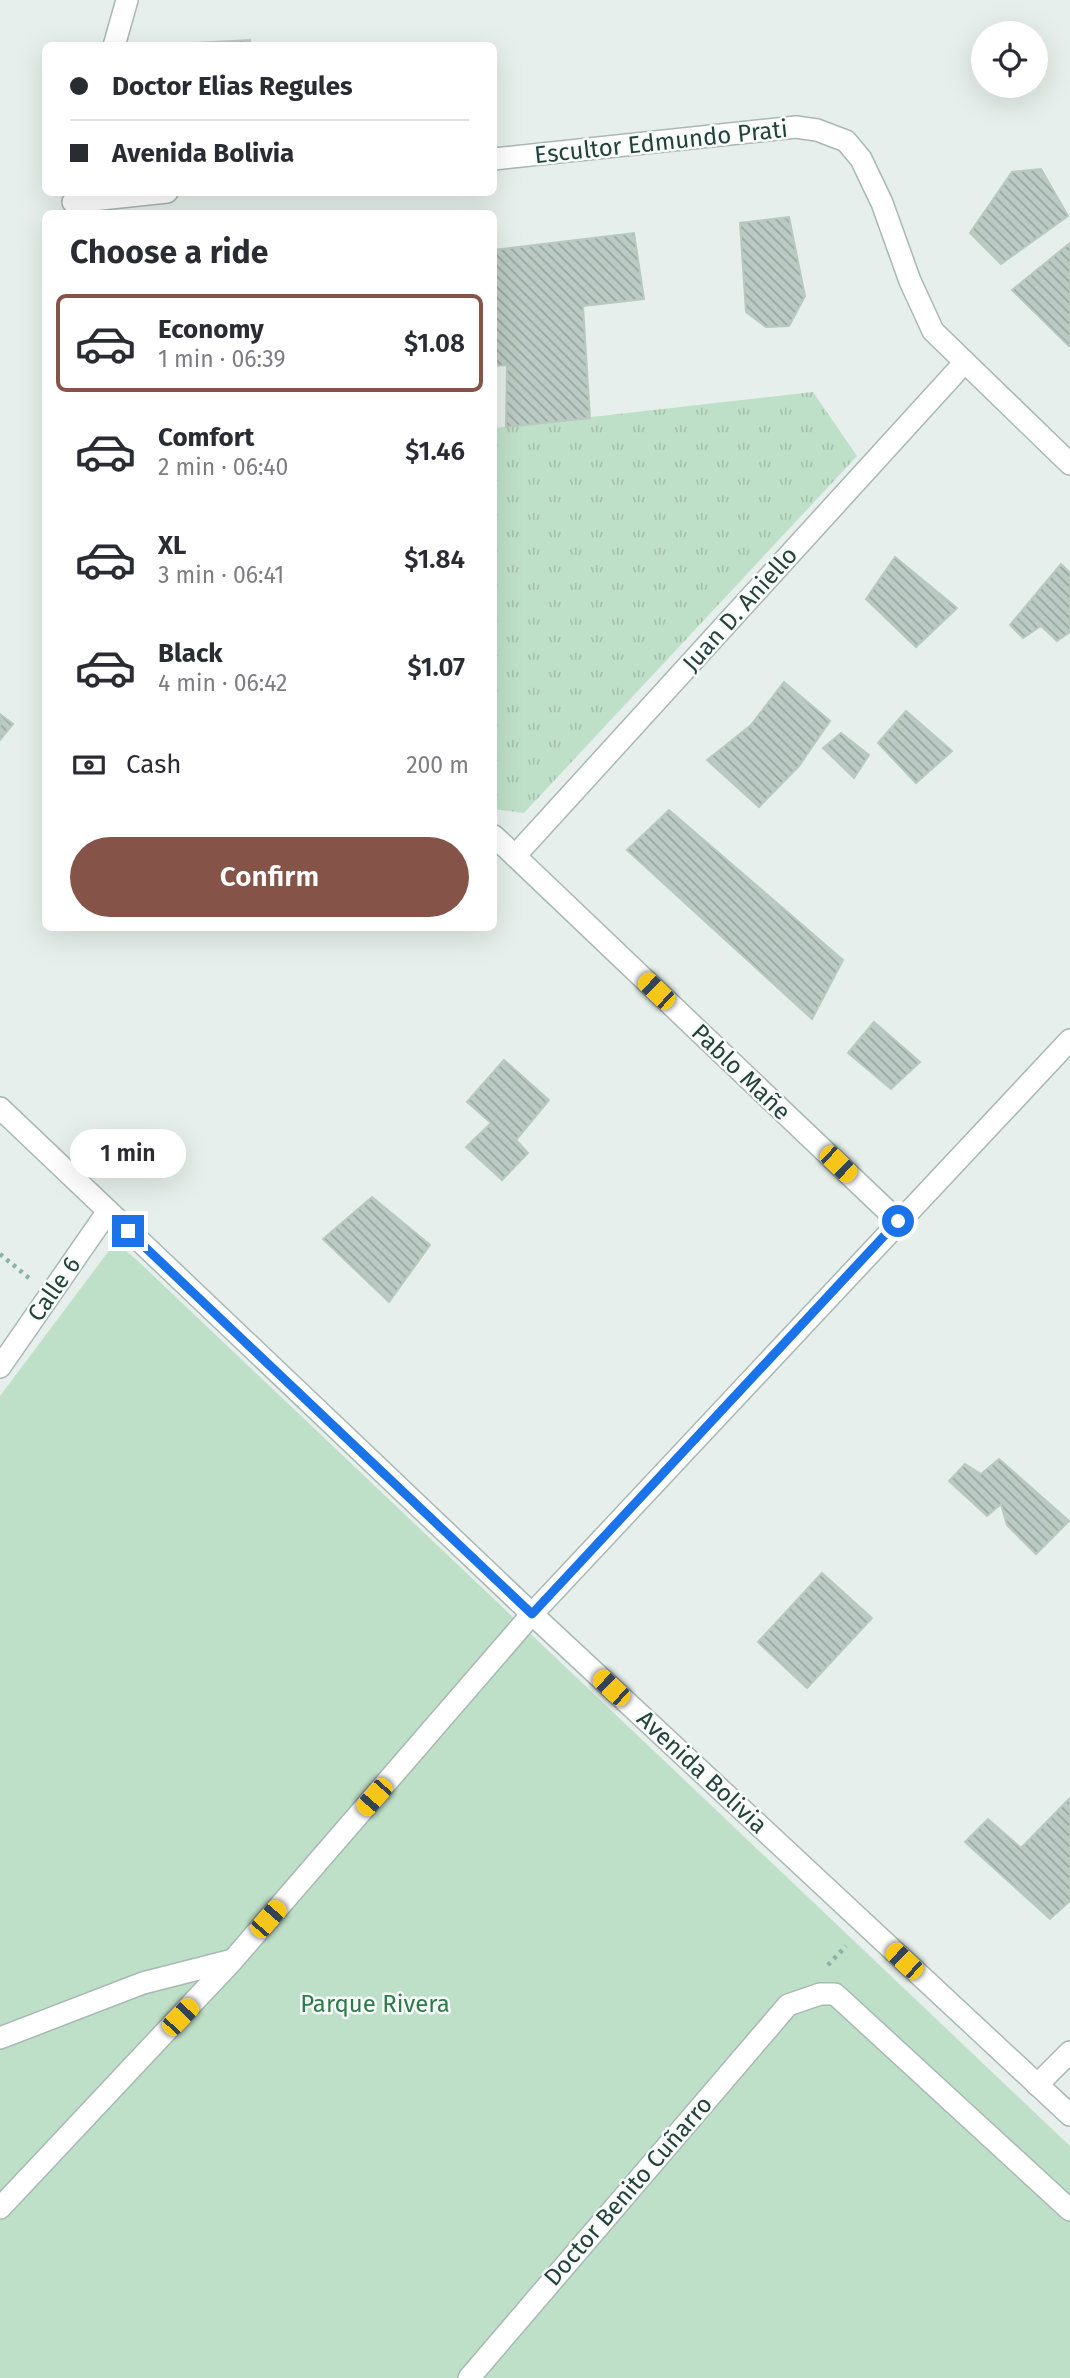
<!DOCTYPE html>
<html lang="en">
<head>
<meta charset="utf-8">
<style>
  body { margin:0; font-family:"Fira Sans",sans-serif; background:#f2f2f3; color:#2b2b33; height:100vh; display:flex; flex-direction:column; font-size:26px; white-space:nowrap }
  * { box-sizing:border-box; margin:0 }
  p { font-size:23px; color:#7c7c81 }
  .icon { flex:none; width:38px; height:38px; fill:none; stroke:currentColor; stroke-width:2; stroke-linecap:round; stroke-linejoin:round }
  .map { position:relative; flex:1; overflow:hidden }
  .drawer { position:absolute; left:42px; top:210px; width:455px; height:721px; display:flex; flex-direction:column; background:#fff; border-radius:10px; box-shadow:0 7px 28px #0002 }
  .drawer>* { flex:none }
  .guide { position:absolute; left:42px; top:42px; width:455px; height:154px; border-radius:10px; box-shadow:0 7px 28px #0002; display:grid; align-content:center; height:154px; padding:0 28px; background:#fff }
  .fabs { position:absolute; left:971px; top:21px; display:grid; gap:14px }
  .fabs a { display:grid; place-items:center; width:77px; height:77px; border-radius:50%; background:#fff; box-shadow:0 7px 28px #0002; font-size:35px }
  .end { position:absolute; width:32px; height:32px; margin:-16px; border:9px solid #1a73e8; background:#fff; box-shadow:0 0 0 4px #fff }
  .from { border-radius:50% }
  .bubble { position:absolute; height:49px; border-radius:24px; background:#fff; box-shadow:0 7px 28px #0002; font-size:23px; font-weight:600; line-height:49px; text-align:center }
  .car { position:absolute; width:21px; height:42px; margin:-21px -10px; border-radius:9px; box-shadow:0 0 5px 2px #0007; background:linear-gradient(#f5c518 24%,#345 0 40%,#f5c518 0 76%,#345 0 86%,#f5c518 0) }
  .guide b { display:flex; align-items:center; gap:24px; height:66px; font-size:26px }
  .guide b+b { border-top:2px solid #e1e1e2 }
  .guide i { width:18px; height:18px; background:#2b2b33 }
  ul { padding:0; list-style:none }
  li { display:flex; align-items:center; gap:21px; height:98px; margin:0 14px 10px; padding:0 14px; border:4px solid transparent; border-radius:10px }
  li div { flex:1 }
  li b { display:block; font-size:26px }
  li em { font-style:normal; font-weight:600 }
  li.on { border-color:#855347 }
  li>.icon { width:63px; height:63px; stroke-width:1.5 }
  h2 { padding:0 28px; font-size:32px; line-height:84px }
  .pay { display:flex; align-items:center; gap:18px; height:77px; padding:0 28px; font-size:26px }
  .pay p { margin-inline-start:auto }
  .action { display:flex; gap:14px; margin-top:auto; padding:14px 28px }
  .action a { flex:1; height:80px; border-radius:42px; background:#855347; color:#fff; font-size:28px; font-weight:600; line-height:80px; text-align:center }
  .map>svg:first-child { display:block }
  .grass { fill:url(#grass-tufts) }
  .green { fill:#bfe0c8 }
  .building { fill:url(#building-back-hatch); stroke:#b8c9c2; stroke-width:2 }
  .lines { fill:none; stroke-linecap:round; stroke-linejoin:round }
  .minor-casing { stroke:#a8b8b2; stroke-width:24 }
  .path { stroke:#86b3a5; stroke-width:4.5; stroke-dasharray:3.5 5; stroke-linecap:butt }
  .minor { stroke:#fff; stroke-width:21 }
  .route { stroke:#1a73e8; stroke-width:9 }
  .labels { text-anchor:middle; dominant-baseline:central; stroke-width:5; stroke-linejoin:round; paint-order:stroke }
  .street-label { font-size:24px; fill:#24423a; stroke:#f7fbf9 }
  .park-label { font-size:24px; fill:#2d7a4b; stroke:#f7fbf9 }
</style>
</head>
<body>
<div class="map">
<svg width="1070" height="2378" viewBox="0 0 1070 2378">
  <defs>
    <pattern id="grass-tufts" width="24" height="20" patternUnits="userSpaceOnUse" patternTransform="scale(1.75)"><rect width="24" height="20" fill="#bfe0c8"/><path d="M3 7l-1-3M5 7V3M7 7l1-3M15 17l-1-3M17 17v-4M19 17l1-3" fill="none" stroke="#a4c1ad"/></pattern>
    <pattern id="building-back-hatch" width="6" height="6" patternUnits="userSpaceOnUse" patternTransform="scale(1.75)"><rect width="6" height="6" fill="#bbcac4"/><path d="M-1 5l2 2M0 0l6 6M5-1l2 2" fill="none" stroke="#98a6a0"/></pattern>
  </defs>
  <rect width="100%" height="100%" fill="#e6efeb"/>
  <!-- grass -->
  <path class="grass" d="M 813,392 L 857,456 L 524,813 L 494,809 L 494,428 Z"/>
  <!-- green -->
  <path class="green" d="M 111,1248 L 123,1248 L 140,1263 L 1070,2146 L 1070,2378 L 0,2378 L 0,1396 Z"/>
  <!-- building -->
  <g class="building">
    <path d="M 250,40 L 250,46 L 197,46 L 196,43 Z"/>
    <path d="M 1041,169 L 1068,216 L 1001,264 L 970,233 L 1012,172 Z"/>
    <path d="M 789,217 L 805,296 L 789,326 L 766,327 L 746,312 L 740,223 Z"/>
    <path d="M 634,233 L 644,299 L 583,306 L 590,418 L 506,427 L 507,365 L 494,366 L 494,250 Z"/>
    <path d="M 1070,243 L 1070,345 L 1069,346 L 1012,290 Z"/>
    <path d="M 895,557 L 957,608 L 916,647 L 866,599 Z"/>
    <path d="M 1061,564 L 1070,573 L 1070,632 L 1057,641 L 1041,626 L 1023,638 L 1010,625 Z"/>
    <path d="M 784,682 L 830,721 L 799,766 L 759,807 L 707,760 L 751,725 Z"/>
    <path d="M 906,711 L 952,751 L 916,783 L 878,743 Z"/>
    <path d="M 0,714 L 13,724 L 0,740 Z"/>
    <path d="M 841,733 L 869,755 L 854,778 L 823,748 Z"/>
    <path d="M 669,810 L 843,960 L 812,1019 L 627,850 Z"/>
    <path d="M 874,1022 L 920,1062 L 891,1089 L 848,1053 Z"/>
    <path d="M 504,1060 L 549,1100 L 516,1140 L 528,1153 L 502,1180 L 466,1147 L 491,1123 L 467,1102 Z"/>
    <path d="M 372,1197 L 430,1245 L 389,1302 L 323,1239 Z"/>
    <path d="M 999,1459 L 1069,1521 L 1036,1554 L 1007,1525 L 1001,1504 L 987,1516 L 949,1481 L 965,1464 L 981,1474 Z"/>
    <path d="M 822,1573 L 872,1618 L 807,1688 L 758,1642 Z"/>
    <path d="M 1070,1798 L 1070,1901 L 1050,1919 L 965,1842 L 988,1819 L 1021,1848 Z"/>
  </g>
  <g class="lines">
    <defs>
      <g id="minor">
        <path d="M 114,46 L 127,0"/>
        <path d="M 494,159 L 796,127 L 817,130 L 846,141 L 861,159 L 882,203 L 910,281 L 933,331 L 1070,464"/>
        <path d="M 73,202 L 167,192"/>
        <path d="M 494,836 L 898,1221"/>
        <path d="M 515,856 L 965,362"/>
        <path d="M 0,1108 L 532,1614 L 1070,2115"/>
        <path d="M 0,1367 L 108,1211"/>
        <path d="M 0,2038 L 143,1983 L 233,1960"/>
        <path d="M 1037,2085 L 1070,2052"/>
        <path d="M 0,2208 L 233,1960 L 532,1614 L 1070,1040"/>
        <path d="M 469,2378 L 788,2005 L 820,1994 L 835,1994 L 1070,2210"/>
      </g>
    </defs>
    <!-- minor casing -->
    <use href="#minor" class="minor-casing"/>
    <!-- path -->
    <g class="path">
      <path d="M 0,1254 L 29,1278"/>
      <path d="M 828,1965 L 846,1946"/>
    </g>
    <!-- minor -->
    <use href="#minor" class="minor"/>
  </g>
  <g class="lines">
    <!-- route -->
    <path class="route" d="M 128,1231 L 532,1614 L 898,1221"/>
  </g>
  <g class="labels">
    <!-- street labels -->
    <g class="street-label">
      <text transform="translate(661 142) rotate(-6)">Escultor Edmundo Prati</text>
      <text transform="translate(740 609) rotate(-48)">Juan D. Aniello</text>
      <text transform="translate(741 1072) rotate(44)">Pablo Mañe</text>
      <text transform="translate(54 1289) rotate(-55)">Calle 6</text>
      <text transform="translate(702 1772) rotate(43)">Avenida Bolivia</text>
      <text transform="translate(628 2191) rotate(-49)">Doctor Benito Cuñarro</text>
    </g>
    <!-- park labels -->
    <g class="park-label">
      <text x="375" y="2004">Parque Rivera</text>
    </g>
  </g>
</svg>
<div class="fabs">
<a><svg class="icon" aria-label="locate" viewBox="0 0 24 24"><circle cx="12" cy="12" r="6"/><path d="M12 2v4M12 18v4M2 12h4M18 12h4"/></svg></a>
</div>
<i class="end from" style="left:898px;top:1221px"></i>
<i class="end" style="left:128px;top:1231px"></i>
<div class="bubble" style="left:70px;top:1129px;width:116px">1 min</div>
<i class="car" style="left:656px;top:991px;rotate:314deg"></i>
<i class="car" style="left:838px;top:1164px;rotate:134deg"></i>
<i class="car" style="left:611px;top:1688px;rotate:313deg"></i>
<i class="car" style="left:374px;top:1797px;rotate:221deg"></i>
<i class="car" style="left:268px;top:1919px;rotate:41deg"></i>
<i class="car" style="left:904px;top:1961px;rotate:313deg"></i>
<i class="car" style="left:180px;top:2017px;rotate:43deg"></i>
<div class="guide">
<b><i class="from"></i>Doctor Elias Regules</b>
<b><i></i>Avenida Bolivia</b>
</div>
<section class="drawer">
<h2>Choose a ride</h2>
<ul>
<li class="on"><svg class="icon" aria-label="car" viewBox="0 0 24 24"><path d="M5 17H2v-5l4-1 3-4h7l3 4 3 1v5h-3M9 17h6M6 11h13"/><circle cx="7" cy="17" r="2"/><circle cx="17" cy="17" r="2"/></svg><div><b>Economy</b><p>1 min · 06:39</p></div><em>$1.08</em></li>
<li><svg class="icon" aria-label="car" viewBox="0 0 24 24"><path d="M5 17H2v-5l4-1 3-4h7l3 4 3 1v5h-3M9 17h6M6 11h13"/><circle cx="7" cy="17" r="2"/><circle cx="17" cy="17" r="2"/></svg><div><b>Comfort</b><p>2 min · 06:40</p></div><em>$1.46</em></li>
<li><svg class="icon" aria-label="car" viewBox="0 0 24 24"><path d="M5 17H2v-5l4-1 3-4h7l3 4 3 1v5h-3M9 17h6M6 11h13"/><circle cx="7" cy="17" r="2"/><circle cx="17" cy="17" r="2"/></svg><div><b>XL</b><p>3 min · 06:41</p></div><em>$1.84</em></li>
<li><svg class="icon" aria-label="car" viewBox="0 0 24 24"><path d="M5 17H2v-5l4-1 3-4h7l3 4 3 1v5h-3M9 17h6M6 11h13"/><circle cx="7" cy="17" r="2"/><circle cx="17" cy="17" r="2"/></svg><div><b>Black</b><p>4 min · 06:42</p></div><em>$1.07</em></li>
</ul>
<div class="pay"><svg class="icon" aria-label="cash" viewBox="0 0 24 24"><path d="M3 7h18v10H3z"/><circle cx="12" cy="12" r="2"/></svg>Cash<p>200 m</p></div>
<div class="action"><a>Confirm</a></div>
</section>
</div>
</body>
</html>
